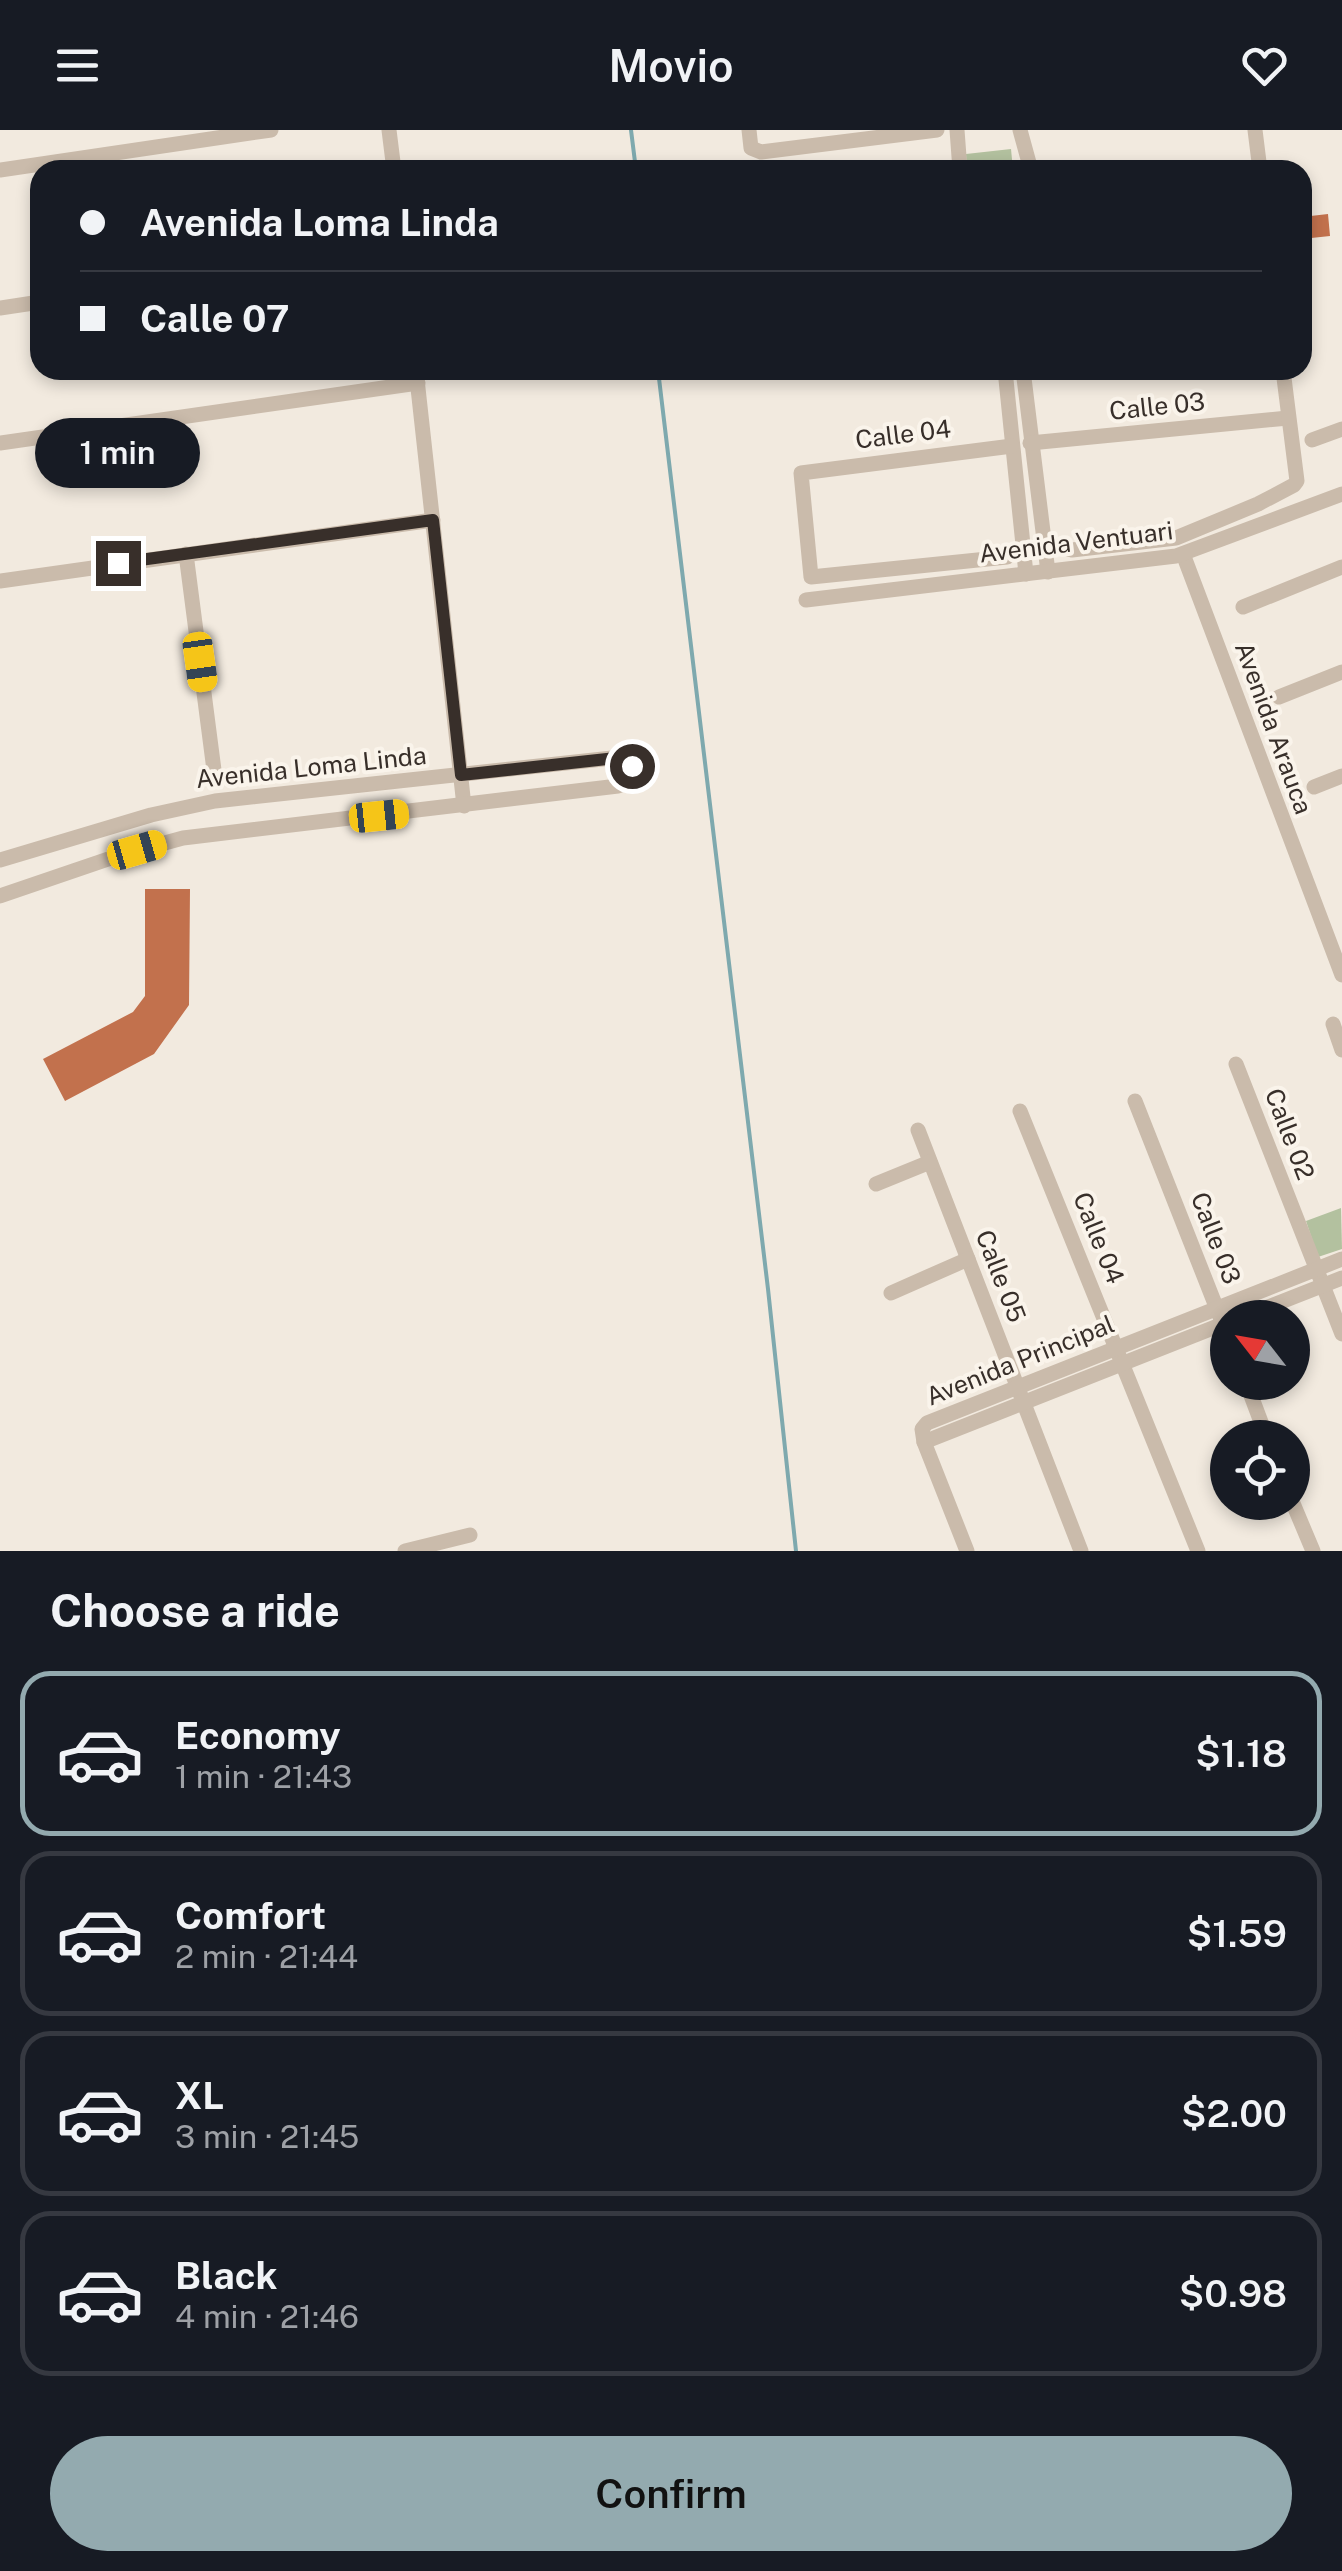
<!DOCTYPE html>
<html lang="en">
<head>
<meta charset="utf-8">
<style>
  body { margin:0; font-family:"Public Sans",sans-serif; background:#20242c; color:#f1f3f6; height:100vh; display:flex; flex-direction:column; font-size:38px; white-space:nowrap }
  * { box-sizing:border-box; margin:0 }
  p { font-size:32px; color:#9ea1a6 }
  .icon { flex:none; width:55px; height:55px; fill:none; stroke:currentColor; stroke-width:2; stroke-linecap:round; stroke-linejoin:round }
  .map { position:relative; height:1421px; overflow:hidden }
  .details { display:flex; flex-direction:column; background:#171b24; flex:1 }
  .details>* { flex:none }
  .top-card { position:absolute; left:30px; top:30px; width:1282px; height:220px; border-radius:30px; box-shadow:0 5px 15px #0003; display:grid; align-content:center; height:220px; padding:0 50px; background:#171b24 }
  .needle { width:65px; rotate:301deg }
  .fabs { position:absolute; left:1210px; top:1170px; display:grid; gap:20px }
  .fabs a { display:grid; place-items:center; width:100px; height:100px; border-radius:50%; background:#171b24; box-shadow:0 5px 15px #0003; font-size:50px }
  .end { position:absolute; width:45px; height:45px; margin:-22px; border:12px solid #382f2a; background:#fff; box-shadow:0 0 0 5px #fff }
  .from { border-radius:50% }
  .bubble { position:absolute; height:70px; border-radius:35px; background:#171b24; box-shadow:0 5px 15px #0003; font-size:32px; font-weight:600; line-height:70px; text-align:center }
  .car { position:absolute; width:30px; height:60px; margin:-30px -15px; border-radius:12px; box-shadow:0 0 8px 2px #0007; background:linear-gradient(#f5c518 24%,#345 0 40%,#f5c518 0 76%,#345 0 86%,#f5c518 0) }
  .top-card b { display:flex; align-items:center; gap:35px; height:95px; font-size:38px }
  .top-card b+b { border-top:2px solid #363941 }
  .top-card i { width:25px; height:25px; background:#f1f3f6 }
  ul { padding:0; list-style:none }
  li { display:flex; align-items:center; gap:30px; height:165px; margin:0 20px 15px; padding:0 30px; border:5px solid #363941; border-radius:30px }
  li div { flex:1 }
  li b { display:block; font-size:38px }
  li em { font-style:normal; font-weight:600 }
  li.active { border-color:#93aaaf }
  li>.icon { width:90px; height:90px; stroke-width:1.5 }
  h2 { padding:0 50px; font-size:45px; line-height:120px }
  .action { display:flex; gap:20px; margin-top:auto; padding:20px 50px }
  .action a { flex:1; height:115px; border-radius:60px; background:#93aaaf; color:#111; font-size:40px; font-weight:600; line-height:115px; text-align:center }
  header { display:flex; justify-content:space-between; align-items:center; height:130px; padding:0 50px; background:#171b24; font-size:45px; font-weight:600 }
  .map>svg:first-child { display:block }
  .green { fill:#b3c19f }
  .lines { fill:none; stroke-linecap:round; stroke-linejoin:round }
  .stream { stroke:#7ea9ae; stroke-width:4 }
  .building { fill:#c2714d }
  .street { stroke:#cabbab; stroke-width:15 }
  .route { stroke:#382f2a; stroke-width:12 }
  .labels { text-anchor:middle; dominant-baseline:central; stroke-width:8; stroke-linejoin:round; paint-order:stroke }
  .street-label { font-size:25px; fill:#382f2a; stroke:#faf4eb }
</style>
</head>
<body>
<header><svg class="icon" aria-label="menu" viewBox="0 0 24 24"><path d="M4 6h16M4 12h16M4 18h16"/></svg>Movio<svg class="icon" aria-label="heart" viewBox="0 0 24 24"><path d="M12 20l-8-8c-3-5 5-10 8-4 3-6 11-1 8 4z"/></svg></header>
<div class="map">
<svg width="1342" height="1421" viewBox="0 0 1342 1421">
  <rect width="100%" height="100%" fill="#f2eadf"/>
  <!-- green -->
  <g class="green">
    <path d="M 1011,19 L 1013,40 L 967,40 L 966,24 Z"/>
    <path d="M 1341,1078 L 1342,1119 L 1318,1127 L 1306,1091 Z"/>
  </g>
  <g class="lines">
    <!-- stream -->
    <g class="stream">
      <path d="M 631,0 L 636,40"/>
      <path d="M 658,240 L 768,1159 L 796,1421"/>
    </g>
  </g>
  <!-- building -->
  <g class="building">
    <path d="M 1328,84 L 1330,106 L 1302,109 L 1302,87 Z"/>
    <path d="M 145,759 L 190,759 L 189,875 L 154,924 L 65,971 L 43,929 L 133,882 L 145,866 Z"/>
  </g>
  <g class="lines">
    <!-- street -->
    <g class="street">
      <path d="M 389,0 L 394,40"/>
      <path d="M 749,0 L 751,18 L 761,22 L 937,0"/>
      <path d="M 957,0 L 960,40"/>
      <path d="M 1020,0 L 1031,40"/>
      <path d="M 1255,0 L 1260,40"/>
      <path d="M 0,40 L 271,0"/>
      <path d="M 0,178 L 40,172"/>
      <path d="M 416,240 L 464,676"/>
      <path d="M 1005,240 L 1026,444"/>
      <path d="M 1023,240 L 1048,442"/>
      <path d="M 1312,310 L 1342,299"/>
      <path d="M 0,313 L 418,253"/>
      <path d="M 1030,313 L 1288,288"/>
      <path d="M 1044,412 L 1072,420 L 1176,408 L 1258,374 L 1294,355 L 1297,351 L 1283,240"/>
      <path d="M 186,424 L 214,640"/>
      <path d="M 1183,424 L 1342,845"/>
      <path d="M 1007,427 L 811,447 L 801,343 L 1012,316"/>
      <path d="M 0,451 L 433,390"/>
      <path d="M 806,470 L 1176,426 L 1342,364"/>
      <path d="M 1243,477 L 1342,437"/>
      <path d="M 1279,567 L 1342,542"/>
      <path d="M 1314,657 L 1342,646"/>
      <path d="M 0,730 L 151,685 L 215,671 L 612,628 L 628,631 L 633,640 L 630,651 L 618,656 L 183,708 L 117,726 L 0,766"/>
      <path d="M 1333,894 L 1342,920"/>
      <path d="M 1236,934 L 1342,1204"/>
      <path d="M 1135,971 L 1228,1207"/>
      <path d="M 1020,981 L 1198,1421"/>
      <path d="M 918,1000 L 1081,1421"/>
      <path d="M 876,1054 L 930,1032"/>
      <path d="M 891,1163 L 968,1129"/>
      <path d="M 1240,1188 L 1342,1148"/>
      <path d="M 1246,1252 L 1267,1308"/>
      <path d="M 924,1312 L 1228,1192"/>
      <path d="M 1292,1371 L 1313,1421"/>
      <path d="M 405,1421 L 470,1405"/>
      <path d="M 967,1421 L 924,1312 L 922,1299 L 927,1293 L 1342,1129"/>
    </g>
  </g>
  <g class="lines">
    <!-- route -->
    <path class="route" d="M 118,433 L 433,390 L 461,645 L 616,628 L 628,631 L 632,636"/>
  </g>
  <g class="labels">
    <!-- street labels -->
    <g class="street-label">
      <text transform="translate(1157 276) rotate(-6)">Calle 03</text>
      <text transform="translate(903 304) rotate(-7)">Calle 04</text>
      <text transform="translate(1076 412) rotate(-7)">Avenida Ventuari</text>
      <text transform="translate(1274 598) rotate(70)">Avenida Arauca</text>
      <text transform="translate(311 637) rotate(-6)">Avenida Loma Linda</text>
      <text transform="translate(1290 1004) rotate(69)">Calle 02</text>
      <text transform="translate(1099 1108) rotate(68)">Calle 04</text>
      <text transform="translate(1216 1108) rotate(69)">Calle 03</text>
      <text transform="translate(1001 1146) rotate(69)">Calle 05</text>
      <text transform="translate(1020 1230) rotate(-22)">Avenida Principal</text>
    </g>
  </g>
</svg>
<div class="fabs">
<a><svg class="needle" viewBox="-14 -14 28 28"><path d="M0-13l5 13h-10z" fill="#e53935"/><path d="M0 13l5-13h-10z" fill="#9ea1a6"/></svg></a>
<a><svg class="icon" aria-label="locate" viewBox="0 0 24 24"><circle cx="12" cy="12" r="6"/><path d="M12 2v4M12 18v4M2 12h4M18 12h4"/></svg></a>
</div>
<i class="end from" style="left:632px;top:636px"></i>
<i class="end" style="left:118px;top:433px"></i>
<div class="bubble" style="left:35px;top:288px;width:165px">1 min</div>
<i class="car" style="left:200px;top:532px;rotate:172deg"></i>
<i class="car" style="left:379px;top:686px;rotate:84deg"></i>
<i class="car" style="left:137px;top:720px;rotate:74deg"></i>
<div class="top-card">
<b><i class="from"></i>Avenida Loma Linda</b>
<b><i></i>Calle 07</b>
</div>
</div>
<section class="details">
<h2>Choose a ride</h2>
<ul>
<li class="active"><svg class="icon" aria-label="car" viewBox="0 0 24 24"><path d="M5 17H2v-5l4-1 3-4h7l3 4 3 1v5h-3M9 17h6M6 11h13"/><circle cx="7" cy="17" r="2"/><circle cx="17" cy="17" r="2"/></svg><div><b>Economy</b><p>1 min · 21:43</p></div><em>$1.18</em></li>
<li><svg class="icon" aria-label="car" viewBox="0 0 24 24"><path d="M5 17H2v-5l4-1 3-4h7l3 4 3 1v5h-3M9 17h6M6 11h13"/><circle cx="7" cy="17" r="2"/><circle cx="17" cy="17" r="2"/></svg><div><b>Comfort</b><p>2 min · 21:44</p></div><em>$1.59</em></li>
<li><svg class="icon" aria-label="car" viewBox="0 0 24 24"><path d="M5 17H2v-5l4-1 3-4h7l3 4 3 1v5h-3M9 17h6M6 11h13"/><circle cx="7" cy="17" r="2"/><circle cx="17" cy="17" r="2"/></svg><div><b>XL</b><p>3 min · 21:45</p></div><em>$2.00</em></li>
<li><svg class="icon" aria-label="car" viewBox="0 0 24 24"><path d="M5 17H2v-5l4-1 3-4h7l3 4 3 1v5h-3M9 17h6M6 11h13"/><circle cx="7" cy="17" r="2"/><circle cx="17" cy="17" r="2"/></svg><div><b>Black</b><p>4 min · 21:46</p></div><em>$0.98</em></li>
</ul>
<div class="action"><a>Confirm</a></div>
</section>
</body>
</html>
